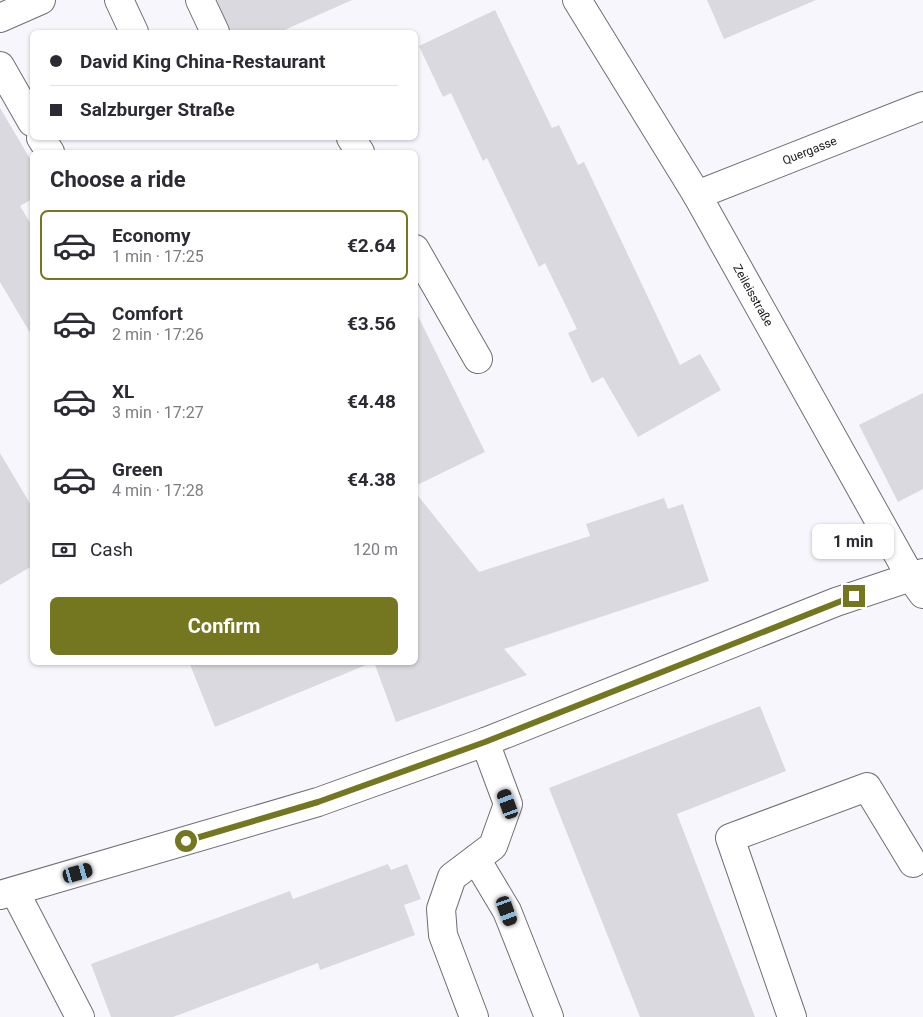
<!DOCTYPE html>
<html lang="en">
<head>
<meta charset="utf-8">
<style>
  body { margin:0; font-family:Roboto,sans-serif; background:#f2f2f3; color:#2b2b33; height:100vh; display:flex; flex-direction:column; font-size:19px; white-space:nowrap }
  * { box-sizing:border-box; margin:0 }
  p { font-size:16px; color:#7c7c81 }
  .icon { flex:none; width:28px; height:28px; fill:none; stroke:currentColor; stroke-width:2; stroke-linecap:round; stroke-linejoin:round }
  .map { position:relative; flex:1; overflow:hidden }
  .details { position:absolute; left:30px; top:150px; width:388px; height:515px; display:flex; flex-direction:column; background:#fff; border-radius:8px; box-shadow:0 1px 4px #0004 }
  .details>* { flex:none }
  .top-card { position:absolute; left:30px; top:30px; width:388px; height:110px; border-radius:8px; box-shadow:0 1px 4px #0004; display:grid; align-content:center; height:110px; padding:0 20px; background:#fff }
  .end { position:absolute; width:22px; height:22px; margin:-11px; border:6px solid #74771f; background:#fff; box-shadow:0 0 0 2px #fff }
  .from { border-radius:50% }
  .bubble { position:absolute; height:35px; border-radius:8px; background:#fff; box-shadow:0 1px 4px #0004; font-size:16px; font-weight:700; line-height:35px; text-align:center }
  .car { position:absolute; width:15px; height:30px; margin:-15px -8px; border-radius:6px; box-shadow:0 0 4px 1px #0007; background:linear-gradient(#222 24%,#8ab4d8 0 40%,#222 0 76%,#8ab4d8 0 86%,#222 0) }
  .top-card b { display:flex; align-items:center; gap:18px; height:48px; font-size:19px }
  .top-card b+b { border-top:1px solid #e1e1e2 }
  .top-card i { width:12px; height:12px; background:#2b2b33 }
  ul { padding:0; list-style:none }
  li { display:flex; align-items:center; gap:15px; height:70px; margin:0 10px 8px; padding:0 10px; border:2px solid transparent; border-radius:8px }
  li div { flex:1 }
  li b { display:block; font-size:19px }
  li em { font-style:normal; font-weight:700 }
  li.current { border-color:#74771f }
  li>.icon { width:45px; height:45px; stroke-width:1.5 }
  h2 { padding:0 20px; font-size:22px; line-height:60px }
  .pay { display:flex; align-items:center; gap:12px; height:55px; padding:0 20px; font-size:19px }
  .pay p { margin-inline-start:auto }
  .primary-button { display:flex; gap:10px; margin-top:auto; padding:10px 20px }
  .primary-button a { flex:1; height:58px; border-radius:8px; background:#74771f; color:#fff; font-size:20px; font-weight:700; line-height:58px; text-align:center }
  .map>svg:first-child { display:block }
  .building { fill:#dbd9e0 }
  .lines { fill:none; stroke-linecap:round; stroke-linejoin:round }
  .minor-casing { stroke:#706e75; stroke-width:30 }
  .major-casing { stroke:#706e75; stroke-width:30 }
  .minor { stroke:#fff; stroke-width:28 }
  .major { stroke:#fff; stroke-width:28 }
  .route { stroke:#74771f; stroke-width:6 }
  .labels { text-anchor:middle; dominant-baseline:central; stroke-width:4.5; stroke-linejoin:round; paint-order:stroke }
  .street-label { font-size:12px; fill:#18181a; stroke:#fff }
</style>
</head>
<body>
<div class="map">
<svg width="923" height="1017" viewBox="0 0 923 1017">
  <rect width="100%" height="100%" fill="#f7f6fd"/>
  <!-- building -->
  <g class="building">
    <path d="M 217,0 L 352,0 L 280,32 L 230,32 Z"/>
    <path d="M 707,0 L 816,0 L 724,39 Z"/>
    <path d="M 495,10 L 552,128 L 559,125 L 578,165 L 584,162 L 680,365 L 700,354 L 721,390 L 638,437 L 603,377 L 592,383 L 568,333 L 577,329 L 545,263 L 539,267 L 487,158 L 483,161 L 451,93 L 443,97 L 419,46 Z"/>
    <path d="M 0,108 L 32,162 L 32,199 L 20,206 L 32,226 L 32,336 L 0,282 Z"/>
    <path d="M 415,310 L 485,452 L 415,486 Z"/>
    <path d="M 923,393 L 923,489 L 898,502 L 859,425 Z"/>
    <path d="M 0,453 L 32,507 L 32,566 L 0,585 Z"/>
    <path d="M 415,492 L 479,572 L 590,536 L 586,524 L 664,498 L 668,509 L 683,504 L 709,581 L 504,649 L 527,675 L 396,722 L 374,662 L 415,662 Z"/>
    <path d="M 189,662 L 371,662 L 371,663 L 215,727 Z"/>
    <path d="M 760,706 L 786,771 L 677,814 L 755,1017 L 640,1017 L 549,788 Z"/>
    <path d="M 388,864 L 391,870 L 407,864 L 421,899 L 404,905 L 415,935 L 320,970 L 318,963 L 173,1017 L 111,1017 L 91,964 L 290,891 L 293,899 Z"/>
  </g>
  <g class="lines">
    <defs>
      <g id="minor">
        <path d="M 119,0 L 134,32"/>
        <path d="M 200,0 L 215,32"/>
        <path id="s1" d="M 577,0 L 697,195 L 910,576 L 923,594"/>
        <path d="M 0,18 L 41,0"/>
        <path d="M 0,66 L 32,122"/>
        <path d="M 41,138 L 50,152"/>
        <path d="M 351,138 L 360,152"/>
        <path id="s2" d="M 697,195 L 923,106"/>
        <path d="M 415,249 L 478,359"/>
        <path d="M 476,859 L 507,911 L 549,1017"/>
        <path d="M 15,892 L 80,1017"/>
        <path d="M 474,1017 L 443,935 L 441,909 L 452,877 L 493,846 L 508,804 L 485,742"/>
        <path d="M 792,1017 L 730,838 L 867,787 L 913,863"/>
      </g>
      <path id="major" d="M 0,895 L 318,802 L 485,742 L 836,602 L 923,573"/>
    </defs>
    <!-- minor casing -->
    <use href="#minor" class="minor-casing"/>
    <!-- major casing -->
    <use href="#major" class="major-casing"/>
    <!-- minor -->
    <use href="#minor" class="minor"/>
    <!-- major -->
    <use href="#major" class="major"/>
  </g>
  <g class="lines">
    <!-- route -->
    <path class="route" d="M 186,841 L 318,802 L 485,742 L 854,596"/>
  </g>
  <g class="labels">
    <!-- street labels -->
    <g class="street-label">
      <text stroke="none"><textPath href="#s2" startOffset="121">Quergasse</textPath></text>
      <text stroke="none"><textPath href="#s1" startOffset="344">Zeileisstraße</textPath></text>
    </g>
  </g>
</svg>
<i class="end from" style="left:186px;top:841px"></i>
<i class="end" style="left:854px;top:596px"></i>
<div class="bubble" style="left:812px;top:524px;width:82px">1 min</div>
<i class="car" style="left:508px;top:804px;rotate:340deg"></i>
<i class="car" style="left:78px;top:873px;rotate:74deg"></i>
<i class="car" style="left:507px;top:911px;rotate:160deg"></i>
<div class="top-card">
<b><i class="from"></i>David King China-Restaurant</b>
<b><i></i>Salzburger Straße</b>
</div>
<section class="details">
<h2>Choose a ride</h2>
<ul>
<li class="current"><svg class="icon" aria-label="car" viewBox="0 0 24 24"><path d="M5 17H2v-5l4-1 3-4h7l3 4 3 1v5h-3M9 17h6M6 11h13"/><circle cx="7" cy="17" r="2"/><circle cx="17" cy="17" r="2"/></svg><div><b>Economy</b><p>1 min · 17:25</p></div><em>€2.64</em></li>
<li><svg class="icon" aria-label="car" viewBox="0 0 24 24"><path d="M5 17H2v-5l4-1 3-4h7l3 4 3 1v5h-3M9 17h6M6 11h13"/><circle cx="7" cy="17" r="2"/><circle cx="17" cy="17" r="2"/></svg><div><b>Comfort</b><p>2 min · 17:26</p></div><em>€3.56</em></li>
<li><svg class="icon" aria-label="car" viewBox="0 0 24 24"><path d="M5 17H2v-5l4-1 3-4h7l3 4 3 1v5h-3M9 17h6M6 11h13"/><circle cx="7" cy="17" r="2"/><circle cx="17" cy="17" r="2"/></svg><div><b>XL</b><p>3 min · 17:27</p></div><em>€4.48</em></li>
<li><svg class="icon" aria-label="car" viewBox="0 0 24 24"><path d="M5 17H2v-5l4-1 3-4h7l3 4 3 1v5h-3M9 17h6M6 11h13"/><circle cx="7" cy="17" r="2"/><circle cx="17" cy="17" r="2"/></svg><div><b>Green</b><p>4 min · 17:28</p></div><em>€4.38</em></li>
</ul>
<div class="pay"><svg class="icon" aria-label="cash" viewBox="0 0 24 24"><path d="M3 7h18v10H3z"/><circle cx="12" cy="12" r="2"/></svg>Cash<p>120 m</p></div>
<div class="primary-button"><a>Confirm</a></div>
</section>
</div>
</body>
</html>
